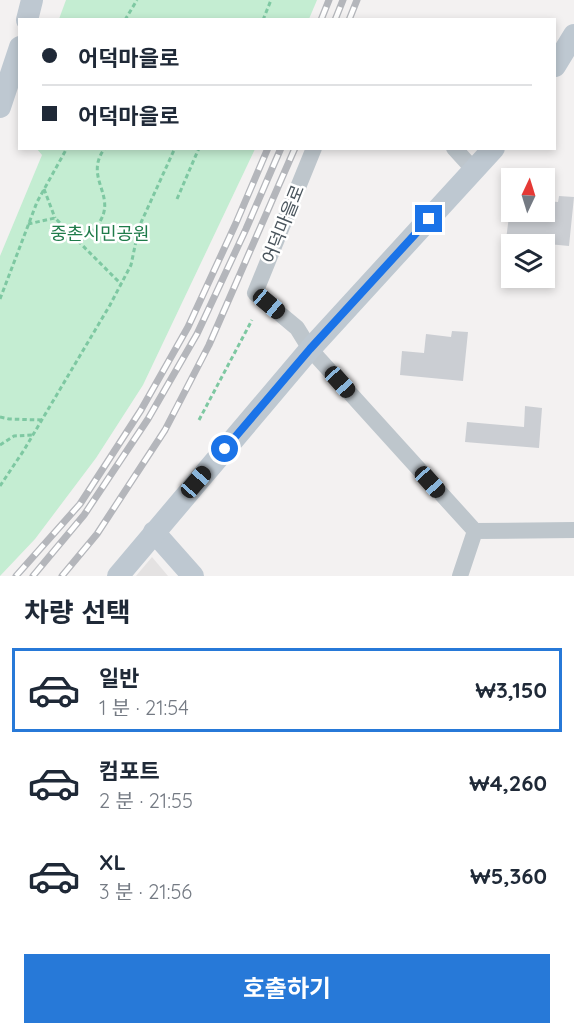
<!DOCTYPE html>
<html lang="ko">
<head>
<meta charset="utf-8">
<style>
  body { margin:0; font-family:Quicksand,"Noto Sans KR",sans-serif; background:#f2f2f3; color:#1f2937; height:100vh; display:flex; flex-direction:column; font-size:22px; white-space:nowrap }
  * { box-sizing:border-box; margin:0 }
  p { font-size:20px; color:#747a83 }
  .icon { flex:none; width:33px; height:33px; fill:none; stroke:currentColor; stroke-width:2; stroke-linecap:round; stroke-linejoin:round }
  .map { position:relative; height:576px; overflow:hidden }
  .drawer { display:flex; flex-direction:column; background:#fff; flex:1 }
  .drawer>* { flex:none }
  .hud { position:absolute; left:18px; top:18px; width:538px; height:132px; border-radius:0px; box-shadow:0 3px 9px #0003; display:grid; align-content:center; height:132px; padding:0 24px; background:#fff }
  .needle { width:39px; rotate:4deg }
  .fabs { position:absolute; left:501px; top:168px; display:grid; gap:12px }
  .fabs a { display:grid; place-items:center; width:54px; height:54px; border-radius:0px; background:#fff; box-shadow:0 3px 9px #0003; font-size:30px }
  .end { position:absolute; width:27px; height:27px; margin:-14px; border:8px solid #1a73e8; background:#fff; box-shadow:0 0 0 3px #fff }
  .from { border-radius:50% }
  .car { position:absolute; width:18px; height:36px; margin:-18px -9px; border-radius:8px; box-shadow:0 0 4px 2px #0007; background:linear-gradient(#222 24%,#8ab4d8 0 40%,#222 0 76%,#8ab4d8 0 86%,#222 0) }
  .hud b { display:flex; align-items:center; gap:21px; height:57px; font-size:22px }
  .hud b+b { border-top:2px solid #e0e1e3 }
  .hud i { width:15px; height:15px; background:#1f2937 }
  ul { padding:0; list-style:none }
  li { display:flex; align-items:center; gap:18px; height:84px; margin:0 12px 9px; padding:0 12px; border:3px solid transparent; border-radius:0px }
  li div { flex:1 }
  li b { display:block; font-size:22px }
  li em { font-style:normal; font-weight:700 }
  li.current { border-color:#2779d8 }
  li>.icon { width:54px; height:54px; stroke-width:1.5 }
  h2 { padding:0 24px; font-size:27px; line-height:72px }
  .button { display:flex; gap:12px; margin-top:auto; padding:12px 24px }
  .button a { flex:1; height:69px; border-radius:0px; background:#2779d8; color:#fff; font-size:24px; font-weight:700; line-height:69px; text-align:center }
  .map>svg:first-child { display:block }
  .education { fill:#e4e2e2 }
  .green { fill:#c4edd2 }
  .building { fill:#cbced3 }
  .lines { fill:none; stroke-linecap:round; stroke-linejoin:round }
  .path { stroke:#7ec8a2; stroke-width:3; stroke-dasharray:4.5 3; stroke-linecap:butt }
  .street { stroke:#bec6cc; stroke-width:16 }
  .secondary { stroke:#bec8d1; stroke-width:22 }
  .rail-casing { stroke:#b4b6bb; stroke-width:7 }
  .rail { stroke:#fff; stroke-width:4.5; stroke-dasharray:14; stroke-linecap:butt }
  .route { stroke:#1a73e8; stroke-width:8 }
  .labels { text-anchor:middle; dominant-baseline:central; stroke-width:5; stroke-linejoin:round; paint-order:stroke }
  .street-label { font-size:18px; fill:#4a555d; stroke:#fff }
  .park-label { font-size:18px; fill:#1f7b4a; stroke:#fff }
</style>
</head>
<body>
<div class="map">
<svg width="574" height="576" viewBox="0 0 574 576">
  <rect width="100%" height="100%" fill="#f3f1f1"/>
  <!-- education -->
  <path class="education" d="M 152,557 L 168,576 L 136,576 Z"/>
  <!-- green -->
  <g class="green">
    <path d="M 66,0 L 317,0 L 309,19 L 59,19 Z"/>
    <path d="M 37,149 L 255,149 L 143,385 L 96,458 L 35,539 L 0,576 L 0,256 L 42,155 Z"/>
  </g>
  <!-- building -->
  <g class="building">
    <path d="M 559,196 L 574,197 L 569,246 L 506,240 L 509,216 L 531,219 L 532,212 L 544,212 L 544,201 L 558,202 Z"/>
    <path d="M 452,331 L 468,332 L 463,381 L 400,375 L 402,351 L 424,353 L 426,334 L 451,337 Z"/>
    <path d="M 525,406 L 542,408 L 539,448 L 465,442 L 467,422 L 524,427 Z"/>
  </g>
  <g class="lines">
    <!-- path -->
    <g class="path">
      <path d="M 125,20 L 137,0"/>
      <path d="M 263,20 L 271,0"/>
      <path d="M 44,189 L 55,218"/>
      <path d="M 177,199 L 199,148"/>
      <path d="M 28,224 L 55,218 L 121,284"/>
      <path d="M 79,242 C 135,202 78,184 105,148"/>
      <path d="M 0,299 L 37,202 L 67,148"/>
      <path d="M 0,417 L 9,419 L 42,420"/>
      <path d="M 199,420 L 252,320"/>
      <path d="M 0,445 L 14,436 L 33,435"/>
      <path d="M 0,486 L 24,450 L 110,305 L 131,265 L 139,227 L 175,148"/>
    </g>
    <!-- street -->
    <g class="street">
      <path d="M 314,148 L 255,293 L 297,328 L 310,349 L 475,531"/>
      <path d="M 454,148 L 474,170"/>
      <path d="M 460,576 L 475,531 L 574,530"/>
    </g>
    <!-- secondary -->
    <g class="secondary">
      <path d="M 27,20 L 32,0"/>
      <path d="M 555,66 L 574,35"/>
      <path d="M 0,107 L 20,47"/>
      <path d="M 154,532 L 193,576"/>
      <path d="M 118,576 L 310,349 L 494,148"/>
    </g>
    <defs>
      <g id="rail">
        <path d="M 321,20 L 329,0"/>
        <path d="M 335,20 L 343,0"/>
        <path d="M 349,20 L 357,0"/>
        <path d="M 16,576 L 80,504 L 141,410 L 188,327 L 236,223 L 268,148"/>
        <path d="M 33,576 L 84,515 L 148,419 L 197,334 L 246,229 L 281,148"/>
        <path d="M 62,576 L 97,534 L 165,430 L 209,345 L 295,148"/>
      </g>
    </defs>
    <!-- rail casing -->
    <use href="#rail" class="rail-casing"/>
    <!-- rail -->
    <use href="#rail" class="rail"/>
  </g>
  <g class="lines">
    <!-- route -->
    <path class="route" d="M 225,449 L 310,349 L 429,219"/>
  </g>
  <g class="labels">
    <!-- street labels -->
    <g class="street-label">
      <text transform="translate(283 224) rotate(-68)">어덕마을로</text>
    </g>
    <!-- park labels -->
    <g class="park-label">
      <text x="100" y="233">중촌시민공원</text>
    </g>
  </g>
</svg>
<div class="fabs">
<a><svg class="needle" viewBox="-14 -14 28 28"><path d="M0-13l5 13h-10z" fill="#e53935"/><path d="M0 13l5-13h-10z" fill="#747a83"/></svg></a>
<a><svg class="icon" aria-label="layers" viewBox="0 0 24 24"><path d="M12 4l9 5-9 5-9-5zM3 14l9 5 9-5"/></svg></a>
</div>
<i class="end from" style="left:225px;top:449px"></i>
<i class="end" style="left:429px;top:219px"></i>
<i class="car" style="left:269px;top:304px;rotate:130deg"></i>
<i class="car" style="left:340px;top:382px;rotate:138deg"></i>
<i class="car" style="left:196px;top:482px;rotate:41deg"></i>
<i class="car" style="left:430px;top:482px;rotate:138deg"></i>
<div class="hud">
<b><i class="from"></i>어덕마을로</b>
<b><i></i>어덕마을로</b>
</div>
</div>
<section class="drawer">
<h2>차량 선택</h2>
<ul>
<li class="current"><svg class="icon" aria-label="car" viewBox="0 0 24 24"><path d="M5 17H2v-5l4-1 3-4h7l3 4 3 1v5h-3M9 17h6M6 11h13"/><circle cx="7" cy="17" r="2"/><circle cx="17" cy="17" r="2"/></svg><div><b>일반</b><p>1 분 · 21:54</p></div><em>₩3,150</em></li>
<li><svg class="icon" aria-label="car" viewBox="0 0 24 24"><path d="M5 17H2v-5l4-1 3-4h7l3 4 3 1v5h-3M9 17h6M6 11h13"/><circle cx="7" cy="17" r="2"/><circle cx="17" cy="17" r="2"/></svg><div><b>컴포트</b><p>2 분 · 21:55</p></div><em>₩4,260</em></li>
<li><svg class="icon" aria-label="car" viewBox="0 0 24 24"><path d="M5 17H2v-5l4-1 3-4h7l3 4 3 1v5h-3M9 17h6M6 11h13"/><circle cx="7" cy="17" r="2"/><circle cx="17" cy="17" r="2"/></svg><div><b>XL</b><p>3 분 · 21:56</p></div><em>₩5,360</em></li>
</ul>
<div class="button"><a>호출하기</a></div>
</section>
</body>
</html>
